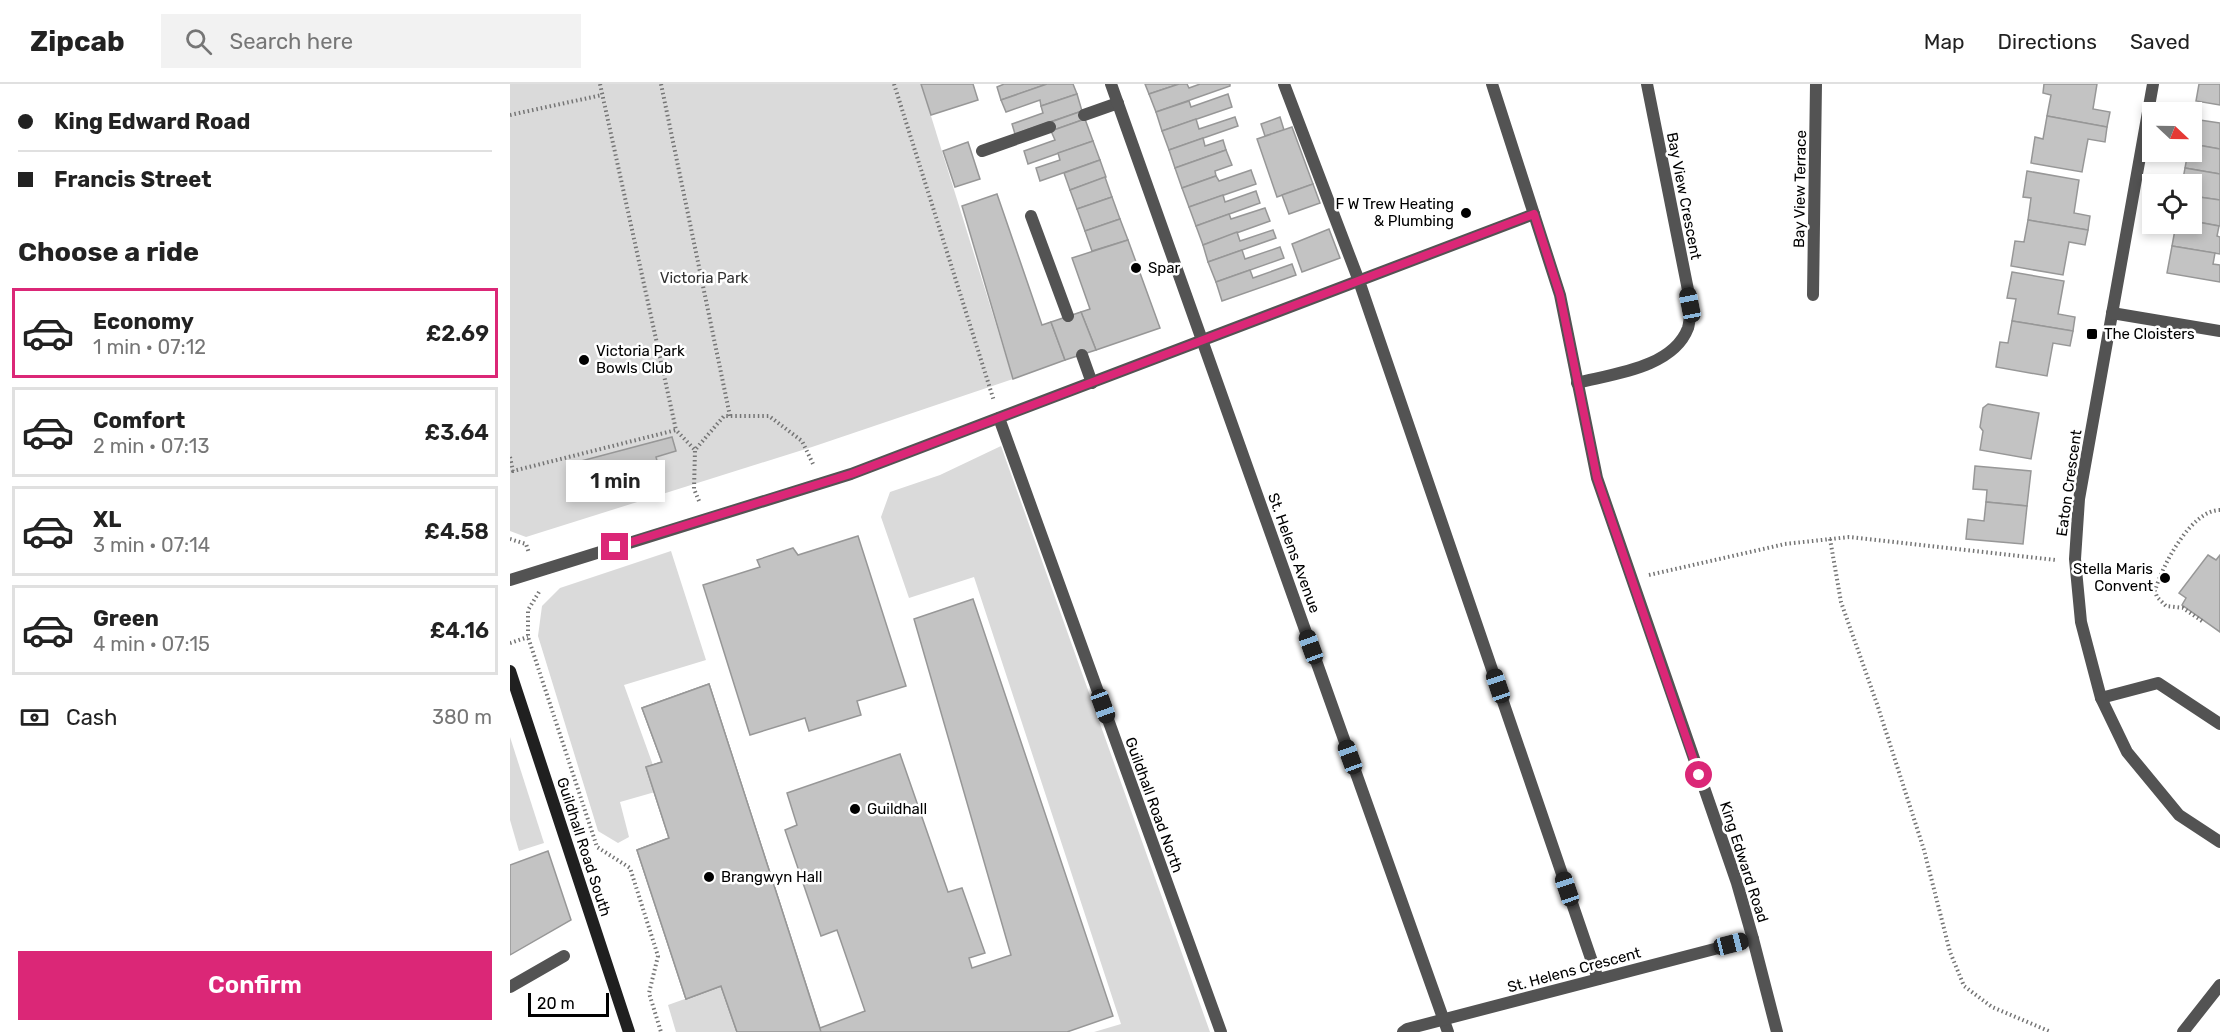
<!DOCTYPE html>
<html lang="en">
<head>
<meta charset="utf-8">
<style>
  body { margin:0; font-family:Rubik,sans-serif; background:#f2f2f2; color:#222; height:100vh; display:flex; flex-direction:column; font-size:22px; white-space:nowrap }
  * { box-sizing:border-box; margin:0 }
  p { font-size:20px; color:#767676 }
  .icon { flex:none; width:33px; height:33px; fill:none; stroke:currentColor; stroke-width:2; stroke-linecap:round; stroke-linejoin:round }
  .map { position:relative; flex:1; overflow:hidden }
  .sheet { display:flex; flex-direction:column; background:#fff; width:510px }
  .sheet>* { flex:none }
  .top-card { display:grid; align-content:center; height:132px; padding:0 18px; background:#fff }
  .needle { width:39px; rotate:112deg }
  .buttons { position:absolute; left:1632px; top:18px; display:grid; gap:12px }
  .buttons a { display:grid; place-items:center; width:60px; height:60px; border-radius:0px; background:#fff; box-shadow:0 3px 9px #0003; font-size:30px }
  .scale { position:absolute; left:18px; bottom:15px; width:81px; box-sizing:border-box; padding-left:6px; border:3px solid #000; border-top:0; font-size:16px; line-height:21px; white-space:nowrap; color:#000; -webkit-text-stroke:4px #fff; paint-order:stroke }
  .end { position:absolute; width:27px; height:27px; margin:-14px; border:8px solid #db2777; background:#fff; box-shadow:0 0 0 3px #fff }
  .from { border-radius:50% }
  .bubble { position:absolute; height:42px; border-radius:0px; background:#fff; box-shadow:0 3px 9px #0003; font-size:20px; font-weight:600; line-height:42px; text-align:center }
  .car { position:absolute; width:18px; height:36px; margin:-18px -9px; border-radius:8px; box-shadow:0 0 4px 2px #0007; background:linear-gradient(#222 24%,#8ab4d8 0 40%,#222 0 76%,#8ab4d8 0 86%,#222 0) }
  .top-card b { display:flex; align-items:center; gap:21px; height:57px; font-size:22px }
  .top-card b+b { border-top:2px solid #e0e0e0 }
  .top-card i { width:15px; height:15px; background:#222 }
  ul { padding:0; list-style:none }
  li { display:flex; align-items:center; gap:18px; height:90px; margin:0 12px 9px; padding:0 6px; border:3px solid #e0e0e0; border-radius:0px }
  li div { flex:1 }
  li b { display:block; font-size:22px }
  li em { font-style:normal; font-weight:600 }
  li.selected { border-color:#db2777 }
  li>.icon { width:54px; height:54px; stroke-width:1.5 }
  h2 { padding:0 18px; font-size:27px; line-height:72px }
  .pay { display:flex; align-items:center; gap:15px; height:66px; padding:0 18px; font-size:22px }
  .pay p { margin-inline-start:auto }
  .action { display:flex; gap:12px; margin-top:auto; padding:12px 18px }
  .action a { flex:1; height:69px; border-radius:0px; background:#db2777; color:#fff; font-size:24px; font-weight:600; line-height:69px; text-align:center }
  header { display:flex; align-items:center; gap:36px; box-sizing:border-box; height:84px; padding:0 30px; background:#fff; border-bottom:2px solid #e0e0e0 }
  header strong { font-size:28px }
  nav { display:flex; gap:33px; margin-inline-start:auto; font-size:21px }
  .search { width:420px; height:54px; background:#f2f2f2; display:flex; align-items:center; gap:15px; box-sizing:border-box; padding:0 21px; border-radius:0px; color:#767676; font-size:22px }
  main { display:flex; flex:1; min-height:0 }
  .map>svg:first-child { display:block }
  .green { fill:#dadada }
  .building { fill:#c3c3c3; stroke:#979797; stroke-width:1.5 }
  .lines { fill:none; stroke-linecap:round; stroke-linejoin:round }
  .path { stroke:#757575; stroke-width:4; stroke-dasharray:1.5 3; stroke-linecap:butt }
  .service { stroke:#535353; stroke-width:12 }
  .minor { stroke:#535353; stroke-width:12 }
  .tertiary { stroke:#535353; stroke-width:12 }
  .secondary { stroke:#202020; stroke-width:12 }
  .route { stroke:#db2777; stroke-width:8 }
  .poi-dot { fill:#000; stroke:#fff; stroke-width:2 }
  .labels { text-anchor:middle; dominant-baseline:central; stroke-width:5; stroke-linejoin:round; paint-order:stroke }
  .street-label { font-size:15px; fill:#000; stroke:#fff }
  .poi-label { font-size:15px; fill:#000; stroke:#fff; text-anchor:start }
  .park-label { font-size:15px; fill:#313131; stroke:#fff }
</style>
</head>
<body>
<header>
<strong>Zipcab</strong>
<div class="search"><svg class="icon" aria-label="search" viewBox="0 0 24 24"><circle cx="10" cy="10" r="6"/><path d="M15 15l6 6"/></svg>Search here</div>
<nav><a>Map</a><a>Directions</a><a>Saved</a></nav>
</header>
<main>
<section class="sheet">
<div class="top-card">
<b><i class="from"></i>King Edward Road</b>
<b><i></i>Francis Street</b>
</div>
<h2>Choose a ride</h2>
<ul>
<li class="selected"><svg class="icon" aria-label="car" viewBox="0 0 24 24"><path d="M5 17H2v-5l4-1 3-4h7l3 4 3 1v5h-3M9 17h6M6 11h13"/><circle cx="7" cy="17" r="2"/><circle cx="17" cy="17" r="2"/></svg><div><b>Economy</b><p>1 min · 07:12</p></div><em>£2.69</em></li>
<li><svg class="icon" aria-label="car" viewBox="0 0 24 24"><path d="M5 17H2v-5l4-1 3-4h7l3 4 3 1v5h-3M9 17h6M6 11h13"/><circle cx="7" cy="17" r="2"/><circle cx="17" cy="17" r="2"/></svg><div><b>Comfort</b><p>2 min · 07:13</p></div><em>£3.64</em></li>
<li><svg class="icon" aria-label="car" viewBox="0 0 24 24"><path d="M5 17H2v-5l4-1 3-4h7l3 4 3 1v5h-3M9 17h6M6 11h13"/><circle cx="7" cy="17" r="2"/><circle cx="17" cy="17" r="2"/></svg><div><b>XL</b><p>3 min · 07:14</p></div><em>£4.58</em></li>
<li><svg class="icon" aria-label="car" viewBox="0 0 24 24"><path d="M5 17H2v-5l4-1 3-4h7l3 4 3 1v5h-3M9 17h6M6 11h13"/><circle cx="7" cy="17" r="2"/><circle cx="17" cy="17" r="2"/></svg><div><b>Green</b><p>4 min · 07:15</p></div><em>£4.16</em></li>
</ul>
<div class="pay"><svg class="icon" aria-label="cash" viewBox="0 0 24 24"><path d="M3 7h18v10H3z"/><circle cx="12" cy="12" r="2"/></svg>Cash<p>380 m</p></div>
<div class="action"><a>Confirm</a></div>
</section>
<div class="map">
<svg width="1710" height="948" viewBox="0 0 1710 948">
  <rect width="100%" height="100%" fill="#fff"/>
  <!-- green -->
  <g class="green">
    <path d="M 0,0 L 411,0 L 503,295 L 302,363 L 16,453 L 0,447 Z"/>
    <path d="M 491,362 L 700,948 L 584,948 L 611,940 L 464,493 L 399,514 L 371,433 L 380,408 L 430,391 Z"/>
    <path d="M 161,467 L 196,576 L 114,601 L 152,706 L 110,718 L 119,753 L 108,759 L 88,747 L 28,552 L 32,522 L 50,504 Z"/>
    <path d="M 0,653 L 34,759 L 9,767 L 0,736 Z"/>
    <path d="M 211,902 L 227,948 L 166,948 L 158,921 Z"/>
  </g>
  <!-- building -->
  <g class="building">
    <path d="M 411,0 L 463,0 L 468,16 L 421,31 Z"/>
    <path d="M 494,0 L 537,0 L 491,16 L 487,3 Z"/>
    <path d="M 537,0 L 563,0 L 567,10 L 531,22 L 530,16 L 496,28 L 491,16 Z"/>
    <path d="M 635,0 L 669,0 L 639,10 Z"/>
    <path d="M 669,0 L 677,0 L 679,4 L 690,0 L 720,0 L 720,2 L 646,28 L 639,10 Z"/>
    <path d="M 1534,0 L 1587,0 L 1583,25 L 1600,28 L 1597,43 L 1537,32 L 1541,11 L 1533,9 Z"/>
    <path d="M 1689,0 L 1710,0 L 1710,21 L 1686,17 Z"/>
    <path d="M 567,10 L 572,27 L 505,50 L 502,40 L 533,29 L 531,22 Z"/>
    <path d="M 718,10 L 722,23 L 652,47 L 646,28 L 679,17 L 681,23 Z"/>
    <path d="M 572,27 L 575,35 L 541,47 L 538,39 Z"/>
    <path d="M 1537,32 L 1597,43 L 1595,58 L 1578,55 L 1572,88 L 1521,79 L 1525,53 L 1533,55 Z"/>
    <path d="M 725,33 L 728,42 L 659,66 L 652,47 L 686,35 L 689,45 Z"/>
    <path d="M 770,33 L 774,46 L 755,52 L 751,40 Z"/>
    <path d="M 575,35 L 583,57 L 518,80 L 514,67 L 545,56 L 541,47 Z"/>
    <path d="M 1683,35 L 1710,39 L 1710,65 L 1682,60 Z"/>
    <path d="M 782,43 L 803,100 L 767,113 L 747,55 Z"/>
    <path d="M 693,54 L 695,62 L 713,56 L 716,66 L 665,84 L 659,66 Z"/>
    <path d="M 583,57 L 590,76 L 530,97 L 526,84 L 550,76 L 548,69 Z"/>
    <path d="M 458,58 L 470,95 L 445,103 L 433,67 Z"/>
    <path d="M 1682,60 L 1710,65 L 1710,90 L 1675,84 L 1678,68 L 1682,68 Z"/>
    <path d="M 716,66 L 722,81 L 705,87 L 706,92 L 672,104 L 665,84 Z"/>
    <path d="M 590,76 L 596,93 L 560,106 L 554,89 Z"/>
    <path d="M 1675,84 L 1710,90 L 1710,116 L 1682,112 L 1682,100 L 1672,100 Z"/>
    <path d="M 741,86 L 746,100 L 679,123 L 672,104 L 706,92 L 709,97 Z"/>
    <path d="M 1517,87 L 1569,96 L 1564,129 L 1580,132 L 1578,146 L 1518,136 L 1521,114 L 1513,113 Z"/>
    <path d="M 595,93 L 602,113 L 567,125 L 560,106 Z"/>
    <path d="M 803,100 L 810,119 L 779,130 L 772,111 Z"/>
    <path d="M 746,107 L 750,119 L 686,142 L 679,123 L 713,111 L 715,118 Z"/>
    <path d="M 487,110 L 532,241 L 541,238 L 555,276 L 503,295 L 452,122 Z"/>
    <path d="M 1682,112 L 1710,116 L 1710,142 L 1682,137 Z"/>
    <path d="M 602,113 L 610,135 L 575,147 L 567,125 Z"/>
    <path d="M 755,124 L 760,137 L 693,161 L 686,142 L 719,130 L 721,135 Z"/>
    <path d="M 610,135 L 618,156 L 582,167 L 575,147 Z"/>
    <path d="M 1518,136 L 1578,146 L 1575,161 L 1559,158 L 1553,191 L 1501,182 L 1505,157 L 1514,158 Z"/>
    <path d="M 1682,137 L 1709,142 L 1707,152 L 1710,153 L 1710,170 L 1662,162 L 1666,140 L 1682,140 Z"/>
    <path d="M 819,145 L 830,174 L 792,188 L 782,160 Z"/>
    <path d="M 763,146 L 766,154 L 698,178 L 693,161 L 727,148 L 730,157 Z"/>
    <path d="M 618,156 L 650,244 L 586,266 L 571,228 L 580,225 L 562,174 Z"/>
    <path d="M 1662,162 L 1705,169 L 1703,180 L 1710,181 L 1710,198 L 1657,189 Z"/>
    <path d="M 770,163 L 774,174 L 706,198 L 698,178 L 732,166 L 735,175 Z"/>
    <path d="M 782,180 L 786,191 L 712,217 L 706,198 L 740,186 L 743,194 Z"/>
    <path d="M 1502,188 L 1554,197 L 1548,230 L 1565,233 L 1563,247 L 1502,237 L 1506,215 L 1497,214 Z"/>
    <path d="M 571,228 L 586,266 L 555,276 L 541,238 Z"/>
    <path d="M 1502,237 L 1563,247 L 1560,262 L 1543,259 L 1537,292 L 1486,283 L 1490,258 L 1498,259 Z"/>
    <path d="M 1478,320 L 1529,329 L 1521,375 L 1470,366 L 1473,347 L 1470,343 L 1473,324 Z"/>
    <path d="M 162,353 L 166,367 L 146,373 L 149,384 L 78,403 L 71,377 Z"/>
    <path d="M 1465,382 L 1521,387 L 1517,422 L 1476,418 L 1477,406 L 1463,405 Z"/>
    <path d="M 1476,418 L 1517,422 L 1513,460 L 1456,455 L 1458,435 L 1474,437 Z"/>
    <path d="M 348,452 L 396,602 L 347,617 L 351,631 L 299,647 L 295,634 L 240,651 L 193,501 L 250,483 L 247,476 L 283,464 L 288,471 Z"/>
    <path d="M 1698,471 L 1706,476 L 1710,471 L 1710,548 L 1672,521 L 1676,514 L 1669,509 Z"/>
    <path d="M 463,515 L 603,932 L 557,948 L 227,948 L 211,902 L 176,915 L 127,766 L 159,754 L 136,683 L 152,678 L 132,624 L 199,600 L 310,944 L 355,927 L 327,846 L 311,852 L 275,746 L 287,741 L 277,709 L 390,670 L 438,808 L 452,804 L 475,869 L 459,874 L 462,884 L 501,871 L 404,535 Z"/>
    <path d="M 199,600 L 270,820 L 311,948 L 227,948 L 211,902 L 176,915 L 127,766 L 159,754 L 136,683 L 152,678 L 132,624 Z"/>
    <path d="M 38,767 L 61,836 L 0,871 L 0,781 Z"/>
  </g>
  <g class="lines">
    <!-- path -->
    <g class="path">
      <path d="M 90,0 L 166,346"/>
      <path d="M 151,0 L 220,332"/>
      <path d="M 384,0 L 484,317"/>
      <path d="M 0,31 L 92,11"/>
      <path d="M 0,373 L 3,387 L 166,346 L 185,366"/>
      <path d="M 189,417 L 184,405 L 185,366 L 214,332 L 259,332 L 292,357 L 304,382"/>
      <path d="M 0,455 L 16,460 L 19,469"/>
      <path d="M 1320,455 L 1331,518 L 1368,623 L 1414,766 L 1440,868 L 1454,902 L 1482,923 L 1541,948"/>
      <path d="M 1139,491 L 1275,460 L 1339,453 L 1546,476"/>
      <path d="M 29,508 L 18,526 L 18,553 L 87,763 L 120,784 L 148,872 L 139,909 L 151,948"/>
      <path d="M 1692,537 L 1673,524 L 1656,522 L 1647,513 L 1645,507 C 1652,482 1681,426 1710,426"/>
      <path d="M 0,559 L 18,553"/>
    </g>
    <!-- service -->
    <g class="service">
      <path d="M 774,0 L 849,197 L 1088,895"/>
      <path d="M 574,31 L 608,19"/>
      <path d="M 472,67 L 540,43"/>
      <path d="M 521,132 L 558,232"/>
      <path d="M 572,271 L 582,299"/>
      <path d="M 489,334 L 711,948"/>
      <path d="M 1591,614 L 1648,599 L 1710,640"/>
    </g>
    <!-- minor -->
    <g class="minor">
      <path d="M 601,0 L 938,948"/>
      <path d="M 1643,0 L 1569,415 L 1565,475 L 1571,538 L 1591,614 L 1617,668 L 1669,731 L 1710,758"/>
      <path d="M 1303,211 L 1306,0"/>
      <path d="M 1602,229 L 1710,247"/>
      <path d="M 1067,299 C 1102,290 1163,284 1178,244 C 1180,237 1180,228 1181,221 L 1137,0"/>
      <path d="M 0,496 L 341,390 L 1024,130"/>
      <path d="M 0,903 L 54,872"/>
      <path d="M 893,948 L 897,945 L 1243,855"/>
      <path d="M 1673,948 L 1710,901"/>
    </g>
    <!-- tertiary -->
    <path class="tertiary" d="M 982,0 L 1050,211 L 1087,394 L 1227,799 L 1243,855 L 1267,948"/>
    <!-- secondary -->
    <path class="secondary" d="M 0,587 L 119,948"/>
  </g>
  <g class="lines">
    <!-- route -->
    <path class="route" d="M 105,463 L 341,390 L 1024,130 L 1050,211 L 1087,394 L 1189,691"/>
  </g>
  <!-- markers -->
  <g class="poi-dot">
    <circle cx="956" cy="129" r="6"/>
    <circle cx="626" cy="184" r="6"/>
    <rect x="1576" y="244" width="12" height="12" rx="3"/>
    <circle cx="74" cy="276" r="6"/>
    <circle cx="1655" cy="494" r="6"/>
    <circle cx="345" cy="725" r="6"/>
    <circle cx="199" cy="793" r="6"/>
  </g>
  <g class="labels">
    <!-- street labels -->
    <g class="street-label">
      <text transform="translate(1290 105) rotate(-89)">Bay View Terrace</text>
      <text transform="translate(1174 112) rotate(79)">Bay View Crescent</text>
      <text transform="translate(1559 399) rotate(-82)">Eaton Crescent</text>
      <text transform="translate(784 469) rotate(70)">St. Helens Avenue</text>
      <text transform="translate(644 721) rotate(70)">Guildhall Road North</text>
      <text transform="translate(74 763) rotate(72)">Guildhall Road South</text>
      <text transform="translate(1234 778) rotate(72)">King Edward Road</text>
      <text transform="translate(1064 886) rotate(-15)">St. Helens Crescent</text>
    </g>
    <!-- poi labels -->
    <g class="poi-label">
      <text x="944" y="120" text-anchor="end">F W Trew Heating<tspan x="944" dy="17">&amp; Plumbing</tspan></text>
      <text x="638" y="184">Spar</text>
      <text x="1594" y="250">The Cloisters</text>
      <text x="86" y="267">Victoria Park<tspan x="86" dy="17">Bowls Club</tspan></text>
      <text x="1643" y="485" text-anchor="end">Stella Maris<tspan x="1643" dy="17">Convent</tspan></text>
      <text x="357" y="725">Guildhall</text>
      <text x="211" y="793">Brangwyn Hall</text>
    </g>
    <!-- park labels -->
    <g class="park-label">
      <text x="194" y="194">Victoria Park</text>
    </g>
  </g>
</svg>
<div class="buttons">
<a><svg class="needle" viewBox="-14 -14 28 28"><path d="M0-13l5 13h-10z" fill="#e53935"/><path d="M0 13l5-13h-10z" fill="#767676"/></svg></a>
<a><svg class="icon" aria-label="locate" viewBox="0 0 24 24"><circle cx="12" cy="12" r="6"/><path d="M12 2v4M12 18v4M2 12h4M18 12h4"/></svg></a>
</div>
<div class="scale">20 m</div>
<i class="end from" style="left:1189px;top:691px"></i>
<i class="end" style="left:105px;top:463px"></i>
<div class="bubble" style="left:56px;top:376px;width:99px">1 min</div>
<i class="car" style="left:1180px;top:221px;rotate:349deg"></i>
<i class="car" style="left:801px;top:563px;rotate:340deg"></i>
<i class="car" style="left:988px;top:602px;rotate:341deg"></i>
<i class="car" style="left:593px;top:622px;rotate:160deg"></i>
<i class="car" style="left:840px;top:673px;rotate:340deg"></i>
<i class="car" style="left:1057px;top:805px;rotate:341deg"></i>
<i class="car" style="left:1221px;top:860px;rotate:76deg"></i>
</div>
</main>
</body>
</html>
